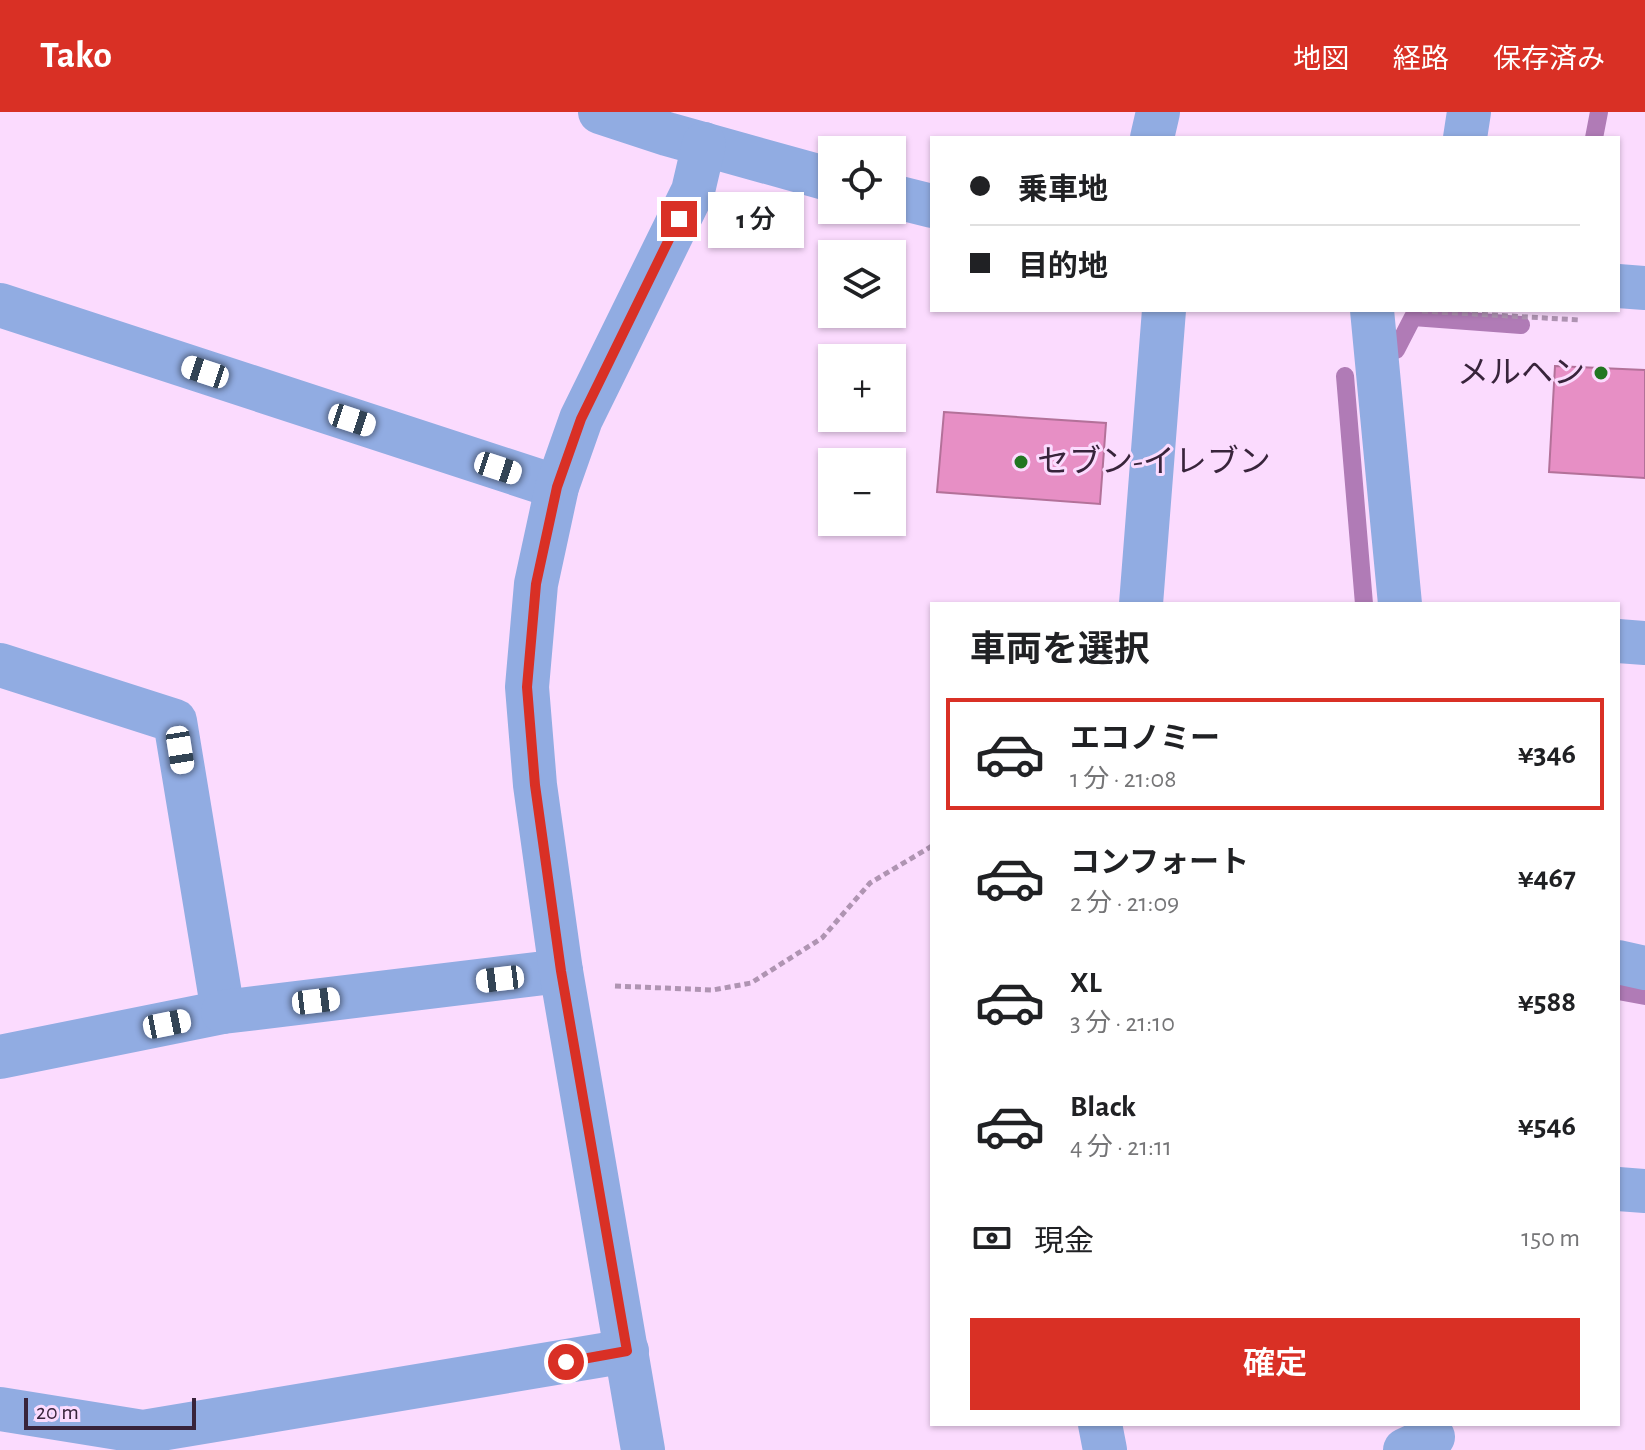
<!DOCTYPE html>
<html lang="ja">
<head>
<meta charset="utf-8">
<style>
  body { margin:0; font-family:"Alegreya Sans","Noto Sans JP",sans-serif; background:#f2f2f2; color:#202124; height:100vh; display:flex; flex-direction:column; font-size:30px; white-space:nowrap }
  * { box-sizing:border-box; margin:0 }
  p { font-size:26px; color:#757577 }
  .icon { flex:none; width:44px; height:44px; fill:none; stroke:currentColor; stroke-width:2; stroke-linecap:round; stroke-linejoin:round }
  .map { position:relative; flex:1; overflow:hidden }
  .details { position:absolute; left:930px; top:490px; width:690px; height:824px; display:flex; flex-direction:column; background:#fff; border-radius:0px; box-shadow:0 2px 6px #0004 }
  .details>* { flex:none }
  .guide { position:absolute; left:930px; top:24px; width:690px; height:176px; border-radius:0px; box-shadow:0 2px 6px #0004; display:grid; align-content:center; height:176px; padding:0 40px; background:#fff }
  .fabs { position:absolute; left:818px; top:24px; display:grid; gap:16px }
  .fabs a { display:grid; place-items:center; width:88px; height:88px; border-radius:0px; background:#fff; box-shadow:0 2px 6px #0004; font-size:40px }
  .scale { position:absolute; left:24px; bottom:20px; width:172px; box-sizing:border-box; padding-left:8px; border:4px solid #38243b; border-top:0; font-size:22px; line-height:28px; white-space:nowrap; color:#38243b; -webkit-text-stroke:6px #fbdbfe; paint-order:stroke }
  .end { position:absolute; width:36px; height:36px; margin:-18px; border:10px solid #d93025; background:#fff; box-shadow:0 0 0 4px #fff }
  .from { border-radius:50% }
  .bubble { position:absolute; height:56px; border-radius:0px; background:#fff; box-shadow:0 2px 6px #0004; font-size:26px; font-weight:600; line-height:56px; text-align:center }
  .car { position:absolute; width:24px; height:48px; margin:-24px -12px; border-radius:10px; box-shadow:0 0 6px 2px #0007; background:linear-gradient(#fff 24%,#345 0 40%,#fff 0 76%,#345 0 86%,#fff 0) }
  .guide b { display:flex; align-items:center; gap:28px; height:76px; font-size:30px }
  .guide b+b { border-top:2px solid #e0e0e0 }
  .guide i { width:20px; height:20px; background:#202124 }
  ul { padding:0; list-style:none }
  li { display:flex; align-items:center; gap:24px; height:112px; margin:0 16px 12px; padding:0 24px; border:4px solid transparent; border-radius:0px }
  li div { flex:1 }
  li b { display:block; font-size:30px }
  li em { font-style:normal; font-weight:600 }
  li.active { border-color:#d93025 }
  li>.icon { width:72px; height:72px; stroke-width:1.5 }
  h2 { padding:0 40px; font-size:36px; line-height:96px }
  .pay { display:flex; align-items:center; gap:20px; height:88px; padding:0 40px; font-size:30px }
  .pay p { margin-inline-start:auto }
  .cta { display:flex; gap:16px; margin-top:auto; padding:16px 40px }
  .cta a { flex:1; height:92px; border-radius:0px; background:#d93025; color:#fff; font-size:32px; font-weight:600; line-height:92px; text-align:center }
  header { display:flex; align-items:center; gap:48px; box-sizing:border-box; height:112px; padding:0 40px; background:#d93025; color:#fff }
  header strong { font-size:38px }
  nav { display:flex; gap:44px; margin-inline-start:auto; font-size:28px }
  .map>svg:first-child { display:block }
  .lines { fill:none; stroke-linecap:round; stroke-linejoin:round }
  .stream { stroke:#b07bb6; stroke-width:18 }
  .building { fill:#e78fc5; stroke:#b37199; stroke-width:2 }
  .path { stroke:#af94b2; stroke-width:5; stroke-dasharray:6 4; stroke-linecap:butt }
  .street { stroke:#91ace2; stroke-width:44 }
  .route { stroke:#d93025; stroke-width:10 }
  .poi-dot { fill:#217621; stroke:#fbdbfe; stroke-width:3 }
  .labels { text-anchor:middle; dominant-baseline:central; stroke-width:6; stroke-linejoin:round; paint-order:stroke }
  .poi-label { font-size:32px; fill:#38243b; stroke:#fbdbfe; text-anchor:end }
</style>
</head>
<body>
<header>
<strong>Tako</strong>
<nav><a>地図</a><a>経路</a><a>保存済み</a></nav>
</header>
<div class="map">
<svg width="1645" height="1338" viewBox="0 0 1645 1338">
  <rect width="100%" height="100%" fill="#fbdbfe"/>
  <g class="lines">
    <!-- stream -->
    <g class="stream">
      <path d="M 1594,26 L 1599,0"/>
      <path d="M 1396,238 L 1413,205 L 1521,213"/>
      <path d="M 1345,264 L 1364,492"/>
      <path d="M 1618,879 L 1645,884"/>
    </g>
  </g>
  <!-- building -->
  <g class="building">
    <path d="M 1555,254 L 1645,258 L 1645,366 L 1549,360 Z"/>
    <path d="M 944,300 L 1106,311 L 1100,392 L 937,380 Z"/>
  </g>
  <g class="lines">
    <!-- path -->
    <g class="path">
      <path d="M 1422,199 L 1580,208"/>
      <path d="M 615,874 L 713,878 L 751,871 L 822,826 L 870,771 L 932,734"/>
    </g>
    <!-- street -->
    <g class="street">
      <path d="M 600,0 L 667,22 L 832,68"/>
      <path d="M 1152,26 L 1158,0"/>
      <path d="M 1465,26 L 1469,0"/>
      <path d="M 892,84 L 932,94"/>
      <path d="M 1618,174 L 1645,176"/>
      <path d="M 0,193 L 557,375"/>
      <path d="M 1372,198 L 1400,492"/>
      <path d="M 1141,492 L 1164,198"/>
      <path d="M 1618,529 L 1645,531"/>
      <path d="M 0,553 L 175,609 L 223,900 L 0,945"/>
      <path d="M 1618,850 L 1645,856"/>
      <path d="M 223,900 L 561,859"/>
      <path d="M 1618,1077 L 1645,1079"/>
      <path d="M 0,1297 L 143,1320 L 627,1239"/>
      <path d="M 1100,1312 L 1105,1338"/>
      <path d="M 643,1338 L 561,859 L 535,673 L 527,575 L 536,472 L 557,375 L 581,307 L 693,79 L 704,32"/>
      <path d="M 1405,1338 L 1433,1325"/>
    </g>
  </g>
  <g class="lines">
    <!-- route -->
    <path class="route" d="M 566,1250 L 627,1239 L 561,859 L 535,673 L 527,575 L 536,472 L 557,375 L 581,307 L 679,107"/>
  </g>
  <!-- markers -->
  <g class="poi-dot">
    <circle cx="1601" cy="261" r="8"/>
    <circle cx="1021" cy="350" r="8"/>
  </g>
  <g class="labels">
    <!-- poi labels -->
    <g class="poi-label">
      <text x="1585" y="261">メルヘン</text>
      <text x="1037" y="350" text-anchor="start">セブン-イレブン</text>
    </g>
  </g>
</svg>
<div class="fabs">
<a><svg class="icon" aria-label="locate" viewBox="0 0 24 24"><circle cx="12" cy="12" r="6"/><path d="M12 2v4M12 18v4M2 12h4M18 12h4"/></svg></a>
<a><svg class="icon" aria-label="layers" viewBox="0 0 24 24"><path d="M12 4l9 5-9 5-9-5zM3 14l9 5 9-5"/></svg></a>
<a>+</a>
<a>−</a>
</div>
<div class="scale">20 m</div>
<i class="end from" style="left:566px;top:1250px"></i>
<i class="end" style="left:679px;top:107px"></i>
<div class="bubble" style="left:708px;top:80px;width:96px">1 分</div>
<i class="car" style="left:205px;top:260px;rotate:288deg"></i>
<i class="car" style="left:352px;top:308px;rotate:108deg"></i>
<i class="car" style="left:498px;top:356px;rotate:108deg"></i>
<i class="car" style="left:180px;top:638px;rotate:171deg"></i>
<i class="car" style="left:500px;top:867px;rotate:263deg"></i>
<i class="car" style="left:316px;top:889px;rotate:83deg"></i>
<i class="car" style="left:167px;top:912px;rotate:79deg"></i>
<div class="guide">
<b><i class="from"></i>乗車地</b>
<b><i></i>目的地</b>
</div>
<section class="details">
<h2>車両を選択</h2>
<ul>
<li class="active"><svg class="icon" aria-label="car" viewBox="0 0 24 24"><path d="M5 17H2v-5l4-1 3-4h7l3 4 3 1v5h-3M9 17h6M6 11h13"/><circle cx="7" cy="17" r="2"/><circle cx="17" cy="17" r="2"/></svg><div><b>エコノミー</b><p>1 分 · 21:08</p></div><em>¥346</em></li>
<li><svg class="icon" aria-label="car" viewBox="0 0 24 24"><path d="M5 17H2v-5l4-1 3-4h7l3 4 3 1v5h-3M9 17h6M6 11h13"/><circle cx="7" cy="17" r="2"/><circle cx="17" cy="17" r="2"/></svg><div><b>コンフォート</b><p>2 分 · 21:09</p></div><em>¥467</em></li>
<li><svg class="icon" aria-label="car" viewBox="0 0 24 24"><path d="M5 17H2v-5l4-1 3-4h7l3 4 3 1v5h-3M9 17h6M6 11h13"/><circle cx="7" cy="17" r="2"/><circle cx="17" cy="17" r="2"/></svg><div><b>XL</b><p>3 分 · 21:10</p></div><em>¥588</em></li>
<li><svg class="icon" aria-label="car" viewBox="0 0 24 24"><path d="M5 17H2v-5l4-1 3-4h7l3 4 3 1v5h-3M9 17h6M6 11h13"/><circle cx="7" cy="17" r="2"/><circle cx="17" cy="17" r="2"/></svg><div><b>Black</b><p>4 分 · 21:11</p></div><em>¥546</em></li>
</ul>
<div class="pay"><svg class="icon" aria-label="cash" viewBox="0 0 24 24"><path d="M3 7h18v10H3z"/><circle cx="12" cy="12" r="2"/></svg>現金<p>150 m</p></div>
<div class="cta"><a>確定</a></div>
</section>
</div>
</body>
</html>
